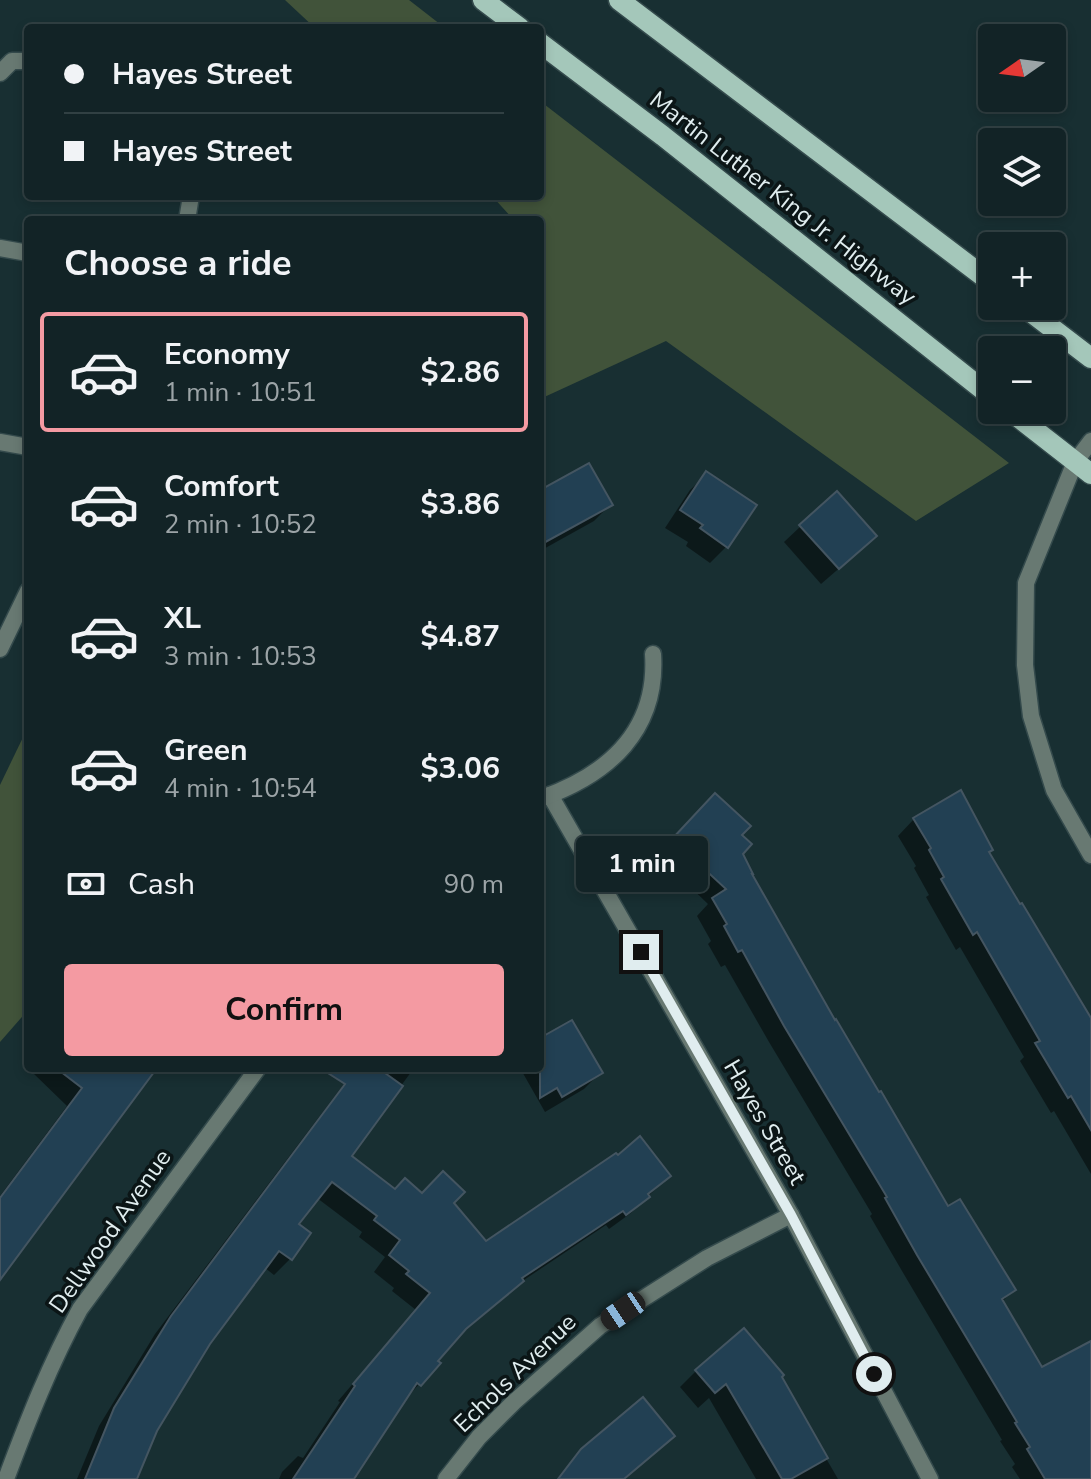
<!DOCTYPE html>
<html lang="en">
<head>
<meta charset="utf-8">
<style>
  body { margin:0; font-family:"Nunito Sans",sans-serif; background:#1f2f32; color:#f1f3f6; height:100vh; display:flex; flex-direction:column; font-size:30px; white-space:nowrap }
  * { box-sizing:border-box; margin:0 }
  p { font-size:26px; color:#9ca4a7 }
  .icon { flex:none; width:44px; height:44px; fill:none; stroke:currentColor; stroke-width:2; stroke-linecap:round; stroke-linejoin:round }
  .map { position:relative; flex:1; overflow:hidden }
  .panel { position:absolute; left:24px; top:216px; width:520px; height:856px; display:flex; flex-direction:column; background:#122326; border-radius:8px; box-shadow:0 4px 12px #0003,0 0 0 2px #314043 }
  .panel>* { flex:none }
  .hud { position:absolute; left:24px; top:24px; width:520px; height:176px; border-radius:8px; box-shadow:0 4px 12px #0003,0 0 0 2px #314043; display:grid; align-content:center; height:176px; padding:0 40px; background:#122326 }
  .needle { width:52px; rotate:256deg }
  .buttons { position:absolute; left:978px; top:24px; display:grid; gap:16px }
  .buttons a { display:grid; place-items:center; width:88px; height:88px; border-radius:8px; background:#122326; box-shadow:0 4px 12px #0003,0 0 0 2px #314043; font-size:40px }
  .end { position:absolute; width:36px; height:36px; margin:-18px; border:10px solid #e0edef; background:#111; box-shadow:0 0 0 4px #111 }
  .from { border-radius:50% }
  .bubble { position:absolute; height:56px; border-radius:8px; background:#122326; box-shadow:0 4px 12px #0003,0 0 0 2px #314043; font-size:26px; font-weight:700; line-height:56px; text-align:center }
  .car { position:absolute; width:24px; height:48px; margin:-24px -12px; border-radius:10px; box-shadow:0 0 6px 2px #0007; background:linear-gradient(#222 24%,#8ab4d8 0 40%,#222 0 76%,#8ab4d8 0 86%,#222 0) }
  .hud b { display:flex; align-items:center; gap:28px; height:76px; font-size:30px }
  .hud b+b { border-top:2px solid #314043 }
  .hud i { width:20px; height:20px; background:#f1f3f6 }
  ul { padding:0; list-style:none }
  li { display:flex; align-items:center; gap:24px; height:120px; margin:0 16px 12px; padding:0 24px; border:4px solid transparent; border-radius:8px }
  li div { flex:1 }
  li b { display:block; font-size:30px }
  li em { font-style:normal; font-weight:700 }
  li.current { border-color:#f49aa2 }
  li>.icon { width:72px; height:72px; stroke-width:1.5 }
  h2 { padding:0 40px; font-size:36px; line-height:96px }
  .pay { display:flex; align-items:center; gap:20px; height:88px; padding:0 40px; font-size:30px }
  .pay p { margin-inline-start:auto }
  .primary-button { display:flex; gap:16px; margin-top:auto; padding:16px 40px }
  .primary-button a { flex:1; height:92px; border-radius:8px; background:#f49aa2; color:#111; font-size:32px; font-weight:700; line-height:92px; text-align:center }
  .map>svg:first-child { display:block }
  .green { fill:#41533a }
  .shadow { fill:#0007 }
  .building { fill:#224053; stroke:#445561; stroke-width:2 }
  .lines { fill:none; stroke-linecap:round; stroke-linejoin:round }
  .lane-casing { stroke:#344a4c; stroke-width:19 }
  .street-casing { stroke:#344a4c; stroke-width:19 }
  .primary-casing { stroke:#344a4c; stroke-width:23 }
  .lane { stroke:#687972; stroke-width:16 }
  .street { stroke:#687972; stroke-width:16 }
  .primary { stroke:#a4c7ba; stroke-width:20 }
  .route { stroke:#e0edef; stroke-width:10 }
  .labels { text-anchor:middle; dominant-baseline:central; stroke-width:7; stroke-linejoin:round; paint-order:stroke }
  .street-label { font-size:24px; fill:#e0edef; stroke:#0b1516 }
</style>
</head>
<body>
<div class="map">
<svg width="1091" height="1479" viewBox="0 0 1091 1479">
  <rect width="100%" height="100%" fill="#182f32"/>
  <!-- green -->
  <g class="green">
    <path d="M 285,0 L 409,0 L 445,28 L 315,28 Z"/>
    <path d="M 540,101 L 1009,463 L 916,521 L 666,341 L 540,399 L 540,220 L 514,220 L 492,196 L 540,196 Z"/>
    <path d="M 28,727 L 28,1010 L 0,1042 L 0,785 Z"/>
  </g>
  <!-- shadow -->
  <g class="shadow">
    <path d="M 707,474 L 727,546 L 710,563 L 686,546 L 688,542 L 665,528 L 690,490 Z"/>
    <path d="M 540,492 L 610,505 L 594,521 L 540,551 Z"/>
    <path d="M 801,526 L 858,552 L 821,584 L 784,542 Z"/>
    <path d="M 699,812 L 739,835 L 740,854 L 834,1023 L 948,1208 L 1013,1290 L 1002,1302 L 1041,1370 L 1091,1343 L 1091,1479 L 1020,1479 L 1012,1467 L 1015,1464 L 1000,1441 L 1002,1440 L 902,1271 L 870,1216 L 872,1214 L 769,1042 L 725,965 L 721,967 L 708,944 L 711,941 L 697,916 L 708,904 L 658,856 Z"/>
    <path d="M 914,819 L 987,853 L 1091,1031 L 1091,1174 L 1054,1111 L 1051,1113 L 1020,1061 L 1024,1057 L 960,947 L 956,950 L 926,897 L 929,895 L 914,868 L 916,866 L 898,836 Z"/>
    <path d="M 540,1041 L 600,1073 L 584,1089 L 545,1112 L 520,1068 L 540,1068 Z"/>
    <path d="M 37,1068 L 155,1068 L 0,1277 L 0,1196 L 67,1106 L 33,1073 Z"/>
    <path d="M 356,1068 L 414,1068 L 349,1157 L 395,1191 L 422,1195 L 451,1203 L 486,1243 L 669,1176 L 631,1213 L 609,1229 L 606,1225 L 521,1282 L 506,1297 L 455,1339 L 435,1361 L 438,1363 L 404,1401 L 352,1479 L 279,1479 L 282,1472 L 298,1456 L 303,1458 L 340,1402 L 338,1401 L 416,1310 L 392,1291 L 394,1288 L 374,1272 L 385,1257 L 359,1237 L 362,1232 L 317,1198 L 296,1225 L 309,1234 L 290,1259 L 274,1275 L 265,1268 L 209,1343 L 136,1456 L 130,1479 L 77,1479 L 99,1426 L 155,1334 Z"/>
    <path d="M 696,1371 L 779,1377 L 838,1479 L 756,1479 L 709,1398 L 698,1408 L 680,1387 Z"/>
  </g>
  <!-- building -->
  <g class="building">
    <path d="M 589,463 L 613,505 L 540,545 L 540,490 Z"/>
    <path d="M 706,471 L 757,505 L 728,548 L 700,528 L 703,525 L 680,510 Z"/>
    <path d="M 837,491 L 877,536 L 839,569 L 799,525 Z"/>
    <path d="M 961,790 L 993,850 L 989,852 L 1020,904 L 1022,903 L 1091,1018 L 1091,1130 L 1071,1096 L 1068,1098 L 1035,1043 L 1040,1041 L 977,932 L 973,935 L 941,879 L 944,877 L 929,850 L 931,848 L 913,818 Z"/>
    <path d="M 715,793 L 751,826 L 742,835 L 752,844 L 743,854 L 753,874 L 752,874 L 835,1020 L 836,1019 L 879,1092 L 881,1091 L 948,1206 L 960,1199 L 1016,1290 L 1002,1299 L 1042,1367 L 1091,1341 L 1091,1479 L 1045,1479 L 1027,1449 L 1030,1447 L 1015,1423 L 1017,1422 L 917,1255 L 885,1198 L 887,1197 L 784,1026 L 742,950 L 738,952 L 724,926 L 727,924 L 712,898 L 726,889 L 672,839 Z"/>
    <path d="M 572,1020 L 603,1073 L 562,1097 L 557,1088 L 540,1098 L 540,1038 Z"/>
    <path d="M 56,1068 L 157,1068 L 0,1280 L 0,1198 L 82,1088 Z"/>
    <path d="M 320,1068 L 378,1068 L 403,1086 L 352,1156 L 395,1189 L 405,1178 L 422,1193 L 443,1171 L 465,1192 L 454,1203 L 486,1241 L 616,1153 L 618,1155 L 640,1136 L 671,1176 L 648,1194 L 650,1197 L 626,1215 L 623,1211 L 522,1278 L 524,1281 L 466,1329 L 438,1361 L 441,1363 L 421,1386 L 417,1383 L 354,1479 L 293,1479 L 355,1386 L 353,1384 L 430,1293 L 406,1274 L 409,1271 L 389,1255 L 400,1240 L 374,1220 L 377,1216 L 332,1182 L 299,1224 L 311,1233 L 292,1260 L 279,1251 L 210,1344 L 157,1431 L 137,1479 L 85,1479 L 114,1408 L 171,1316 L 345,1084 Z"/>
    <path d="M 744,1328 L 784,1375 L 782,1377 L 828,1458 L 791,1479 L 782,1479 L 726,1384 L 715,1393 L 695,1370 Z"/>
    <path d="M 643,1397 L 675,1436 L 624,1479 L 558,1479 L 581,1449 Z"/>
  </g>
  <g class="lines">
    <defs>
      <g id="lane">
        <path d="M 0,73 L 12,61 L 28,61"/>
        <path d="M 187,220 L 191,196"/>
        <path d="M 0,248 L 28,253"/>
        <path d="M 0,649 L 28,591"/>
      </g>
      <g id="street">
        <path d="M 1091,441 L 1075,462 L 1026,583 L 1025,665 L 1031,716 L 1054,790 L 1091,855"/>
        <path d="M 0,442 L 28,447"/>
        <path d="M 550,795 L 791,1215 L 930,1479"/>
        <path d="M 542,798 C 609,774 658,730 653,654"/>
        <path d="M 6,1479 C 28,1420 50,1364 80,1309 L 258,1068"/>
        <path d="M 446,1479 L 479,1437 L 514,1402 L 600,1326 L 707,1258 L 791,1215"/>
      </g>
      <g id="primary">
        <path d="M 483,0 L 520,28"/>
        <path d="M 619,0 L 992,283"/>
        <path d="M 540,43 L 663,136 L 992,397"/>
        <path d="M 1023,306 L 1091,358"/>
        <path d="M 1009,410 L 1091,474"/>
      </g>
    </defs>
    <!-- lane casing -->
    <use href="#lane" class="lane-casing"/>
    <!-- street casing -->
    <use href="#street" class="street-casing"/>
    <!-- primary casing -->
    <use href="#primary" class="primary-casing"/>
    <!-- lane -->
    <use href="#lane" class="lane"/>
    <!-- street -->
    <use href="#street" class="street"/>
    <!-- primary -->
    <use href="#primary" class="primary"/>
  </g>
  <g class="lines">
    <!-- route -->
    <path class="route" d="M 641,952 L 791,1215 L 874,1374"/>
  </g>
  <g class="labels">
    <!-- street labels -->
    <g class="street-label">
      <text transform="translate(783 198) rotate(38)">Martin Luther King Jr. Highway</text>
      <text transform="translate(765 1122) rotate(60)">Hayes Street</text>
      <text transform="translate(110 1231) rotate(-55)">Dellwood Avenue</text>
      <text transform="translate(515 1373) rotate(-44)">Echols Avenue</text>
    </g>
  </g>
</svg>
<div class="buttons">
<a><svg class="needle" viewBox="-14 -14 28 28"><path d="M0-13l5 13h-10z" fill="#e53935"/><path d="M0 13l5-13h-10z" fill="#9ca4a7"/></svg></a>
<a><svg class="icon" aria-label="layers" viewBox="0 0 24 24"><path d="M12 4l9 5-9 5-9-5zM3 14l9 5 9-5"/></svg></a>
<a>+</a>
<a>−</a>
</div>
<i class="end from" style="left:874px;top:1374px"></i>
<i class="end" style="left:641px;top:952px"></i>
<div class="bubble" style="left:576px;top:836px;width:132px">1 min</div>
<i class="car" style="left:623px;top:1311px;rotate:236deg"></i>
<div class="hud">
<b><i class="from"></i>Hayes Street</b>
<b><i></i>Hayes Street</b>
</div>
<section class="panel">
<h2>Choose a ride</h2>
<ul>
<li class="current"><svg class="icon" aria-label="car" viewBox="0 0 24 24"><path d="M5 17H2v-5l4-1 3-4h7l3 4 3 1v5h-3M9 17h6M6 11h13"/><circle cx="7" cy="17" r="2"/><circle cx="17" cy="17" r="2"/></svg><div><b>Economy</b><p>1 min · 10:51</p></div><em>$2.86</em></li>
<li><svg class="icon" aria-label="car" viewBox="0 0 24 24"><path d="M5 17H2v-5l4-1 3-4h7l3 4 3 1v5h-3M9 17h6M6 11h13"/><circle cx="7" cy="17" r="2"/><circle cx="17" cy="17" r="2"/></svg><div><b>Comfort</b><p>2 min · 10:52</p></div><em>$3.86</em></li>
<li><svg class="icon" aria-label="car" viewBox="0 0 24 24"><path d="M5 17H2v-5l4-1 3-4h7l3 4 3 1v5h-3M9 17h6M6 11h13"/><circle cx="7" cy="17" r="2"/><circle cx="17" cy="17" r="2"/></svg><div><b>XL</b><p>3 min · 10:53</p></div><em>$4.87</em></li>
<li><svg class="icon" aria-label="car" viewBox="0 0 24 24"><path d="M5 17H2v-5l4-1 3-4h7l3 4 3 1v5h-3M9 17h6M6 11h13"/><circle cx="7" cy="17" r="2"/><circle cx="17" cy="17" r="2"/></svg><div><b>Green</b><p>4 min · 10:54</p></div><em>$3.06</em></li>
</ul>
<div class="pay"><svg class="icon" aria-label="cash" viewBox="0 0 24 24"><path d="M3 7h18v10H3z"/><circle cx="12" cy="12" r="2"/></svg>Cash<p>90 m</p></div>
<div class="primary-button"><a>Confirm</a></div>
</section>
</div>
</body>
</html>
